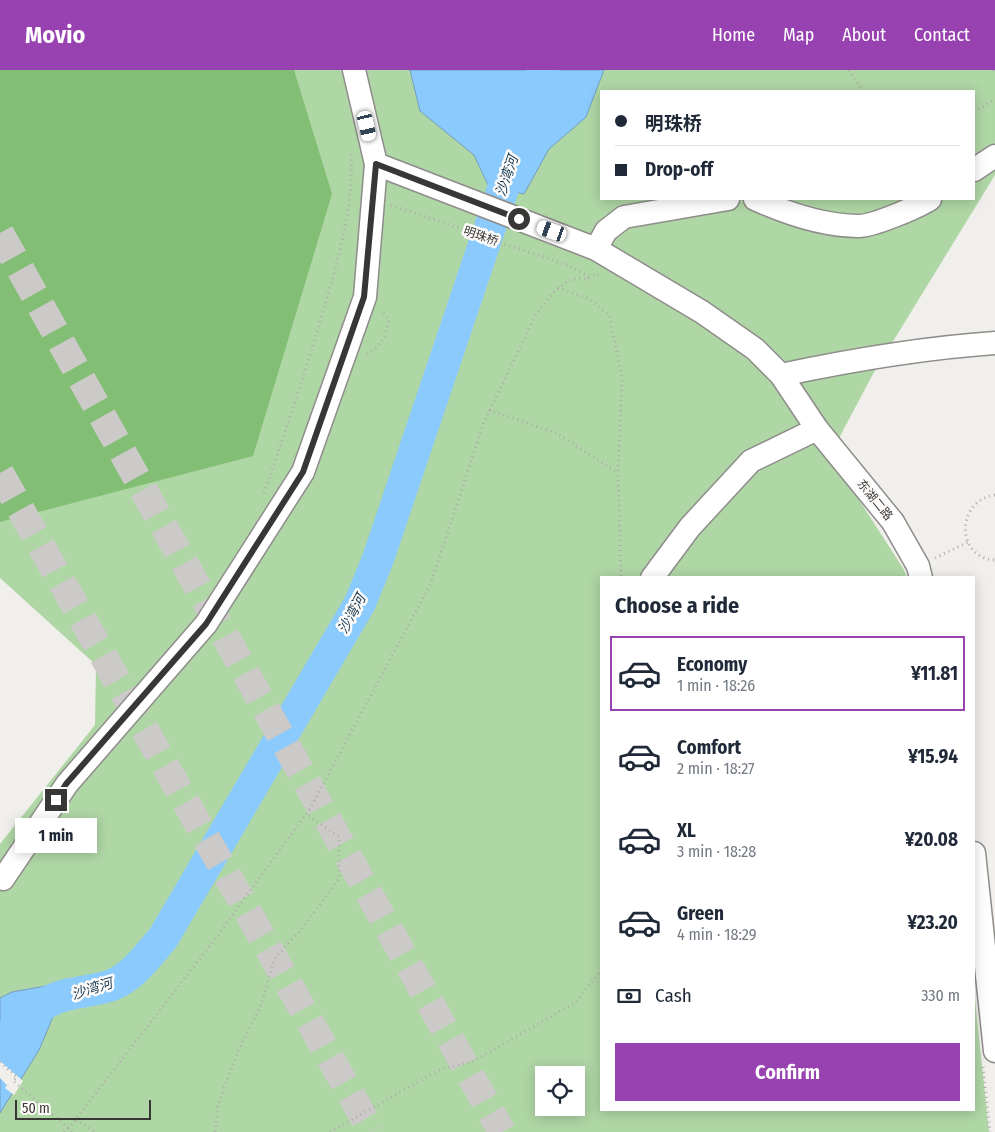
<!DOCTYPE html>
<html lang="en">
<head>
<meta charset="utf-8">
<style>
  body { margin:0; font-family:"Fira Sans Condensed","Noto Sans SC",sans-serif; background:#f6f6f7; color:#1f2937; height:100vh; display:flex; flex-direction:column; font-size:19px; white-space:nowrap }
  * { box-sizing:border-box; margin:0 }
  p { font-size:16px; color:#747a83 }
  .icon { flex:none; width:28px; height:28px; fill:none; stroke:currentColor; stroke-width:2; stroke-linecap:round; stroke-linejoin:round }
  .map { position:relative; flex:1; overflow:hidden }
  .sheet { position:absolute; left:600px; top:506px; width:375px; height:535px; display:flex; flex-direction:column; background:#fff; border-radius:0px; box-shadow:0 2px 12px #0003 }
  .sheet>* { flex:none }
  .hud { position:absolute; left:600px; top:20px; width:375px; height:110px; border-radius:0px; box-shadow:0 2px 12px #0003; display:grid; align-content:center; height:110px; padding:0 15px; background:#fff }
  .buttons { position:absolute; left:535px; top:996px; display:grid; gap:10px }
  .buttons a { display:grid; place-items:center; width:50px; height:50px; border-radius:0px; background:#fff; box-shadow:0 2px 12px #0003; font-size:25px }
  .scale { position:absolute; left:15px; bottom:12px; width:136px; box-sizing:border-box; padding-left:5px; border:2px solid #383736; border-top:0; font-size:14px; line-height:18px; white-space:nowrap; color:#383736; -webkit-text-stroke:4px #fefcfa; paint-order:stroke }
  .end { position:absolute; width:22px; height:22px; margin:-11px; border:6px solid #383736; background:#fff; box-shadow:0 0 0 2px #fff }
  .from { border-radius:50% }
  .bubble { position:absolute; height:35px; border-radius:0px; background:#fff; box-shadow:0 2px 12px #0003; font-size:16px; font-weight:700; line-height:35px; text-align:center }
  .car { position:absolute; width:15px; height:30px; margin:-15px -8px; border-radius:6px; box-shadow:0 0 4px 1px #0007; background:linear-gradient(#fff 24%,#345 0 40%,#fff 0 76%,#345 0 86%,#fff 0) }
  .hud b { display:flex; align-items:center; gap:18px; height:48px; font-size:19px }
  .hud b+b { border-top:1px solid #e0e1e3 }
  .hud i { width:12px; height:12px; background:#1f2937 }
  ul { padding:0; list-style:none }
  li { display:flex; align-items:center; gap:15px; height:75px; margin:0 10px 8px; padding:0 5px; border:2px solid transparent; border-radius:0px }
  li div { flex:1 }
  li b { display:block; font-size:19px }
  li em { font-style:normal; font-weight:700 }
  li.on { border-color:#9742b0 }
  li>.icon { width:45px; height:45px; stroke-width:1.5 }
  h2 { padding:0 15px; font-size:22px; line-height:60px }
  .pay { display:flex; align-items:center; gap:12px; height:55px; padding:0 15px; font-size:19px }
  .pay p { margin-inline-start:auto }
  .action { display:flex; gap:10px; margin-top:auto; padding:10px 15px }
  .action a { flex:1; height:58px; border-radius:0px; background:#9742b0; color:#fff; font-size:20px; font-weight:700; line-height:58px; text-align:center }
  header { display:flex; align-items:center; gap:30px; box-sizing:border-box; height:70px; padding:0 25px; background:#9742b0; color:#fff }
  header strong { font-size:24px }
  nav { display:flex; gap:28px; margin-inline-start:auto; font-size:18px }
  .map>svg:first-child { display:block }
  .green { fill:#afd6a5; fill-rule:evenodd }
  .forest { fill:#82be74 }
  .water { fill:#8bcafd; stroke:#729ec1 }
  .pier { fill:#f1efec }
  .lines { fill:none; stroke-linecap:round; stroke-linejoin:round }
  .river { stroke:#8bcafd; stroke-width:32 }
  .highway-tunnel { stroke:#cccac8; stroke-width:28; stroke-dasharray:28 14; stroke-linecap:butt }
  .minor-casing { stroke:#8f8d8b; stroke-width:25 }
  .path { stroke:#afadab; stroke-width:3; stroke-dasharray:1 4; stroke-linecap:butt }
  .minor { stroke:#fff; stroke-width:22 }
  .route { stroke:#383736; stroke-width:6 }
  .labels { text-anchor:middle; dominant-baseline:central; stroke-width:5; stroke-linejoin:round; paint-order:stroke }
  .street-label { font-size:12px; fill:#383736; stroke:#fefcfa }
  .water-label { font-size:14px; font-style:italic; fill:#163852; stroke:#fefcfa }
</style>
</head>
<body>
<header>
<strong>Movio</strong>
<nav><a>Home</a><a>Map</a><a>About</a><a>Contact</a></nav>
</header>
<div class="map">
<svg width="995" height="1062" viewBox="0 0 995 1062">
  <rect width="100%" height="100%" fill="#f1efec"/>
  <!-- green -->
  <path class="green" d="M 0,0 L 995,0 L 995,105 L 873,304 L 830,385 L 903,498 L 907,507 L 601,508 L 601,1040 L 974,1040 L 974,920 L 989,1062 L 0,1062 L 0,774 L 95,655 L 96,595 L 0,508 ZM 601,21 L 974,21 L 974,129 L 601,129 ZM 544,1005 L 576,1005 L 576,1038 L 544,1038 Z"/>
  <!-- forest -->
  <path class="forest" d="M 0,0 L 294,0 L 332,124 L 253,386 L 0,452 Z"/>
  <!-- water -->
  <g class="water">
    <path d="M 410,0 L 604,0 L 586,47 L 549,79 L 524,124 L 488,115 L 474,85 L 420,41 Z"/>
    <path d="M 102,906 L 84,934 L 55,942 L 39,980 L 0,1043 L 0,928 L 12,922 Z"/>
  </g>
  <!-- pier -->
  <path class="pier" d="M 0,991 L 23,1011 L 14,1025 L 5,1018 L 7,1015 L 0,1008 Z"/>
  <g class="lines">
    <!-- river -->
    <path class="river" d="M 0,975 C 21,951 38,931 70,924 C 84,921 98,920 112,915 C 133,907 148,885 163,868 L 360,533 L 378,489 L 543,0"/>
    <!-- highway-tunnel -->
    <g class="highway-tunnel">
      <path d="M 0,163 L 502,1062"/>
      <path d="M 0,403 L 372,1062"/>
    </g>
    <defs>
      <g id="minor">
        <path d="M 376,94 L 596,179 L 702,242 L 755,279 L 781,305 L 817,359 L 893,452 L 918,496 L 921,508"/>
        <path d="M 974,100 L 995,86"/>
        <path d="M 755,129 C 786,143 824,156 859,156 C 873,156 918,137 930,129"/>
        <path d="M 596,179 L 606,161 L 624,147 L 728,129"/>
        <path d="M 781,305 C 852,290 922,278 995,273"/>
        <path d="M 652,508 L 690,457 L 751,391 L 817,359"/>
        <path d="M 974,783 L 995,981"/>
        <path d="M 3,809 L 67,714 L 206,554 L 303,402 L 365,227 L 376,94 L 354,0"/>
      </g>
    </defs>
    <!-- minor casing -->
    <use href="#minor" class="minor-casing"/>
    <!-- path -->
    <g class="path">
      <path d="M 849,0 L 863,21"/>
      <path d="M 994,0 L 995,2"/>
      <path d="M 974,42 L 995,29"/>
      <path d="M 391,135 L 567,195 L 589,206 L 599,205"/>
      <path d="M 558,218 L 589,229 L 609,245 L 615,272 L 622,310 L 618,403 L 621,508"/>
      <path d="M 367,284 C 382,275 386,267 389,250 L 381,240"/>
      <path d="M 489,340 L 556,363 L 618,403"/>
      <path d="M 264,423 C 285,362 306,301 324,238 C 339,187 354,135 351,82"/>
      <path d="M 995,425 C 955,431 956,488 995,490"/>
      <path d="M 935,488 L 968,472"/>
      <path d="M 0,992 L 17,1007 L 13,1011 L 73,1062"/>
      <path d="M 983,997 L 990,1062"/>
      <path d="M 76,1050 L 96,1062"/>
      <path d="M 64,1062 L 69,1058 L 218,865 L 311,737 L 431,513 L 484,352 L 535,246 L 552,224 L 567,211 L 579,208 L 588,210 L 589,206"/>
      <path d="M 215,1062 L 218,1035 L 238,981 L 262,933 L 274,889 L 301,860 L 339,809 L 339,767 L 306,744"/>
      <path d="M 330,1062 L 439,1000 L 474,991 L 576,932 L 601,900"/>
    </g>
    <!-- minor -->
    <use href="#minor" class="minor"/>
  </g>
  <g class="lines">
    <!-- route -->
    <path class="route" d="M 56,730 L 66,714 L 206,554 L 303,402 L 364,227 L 376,94 L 519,149"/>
  </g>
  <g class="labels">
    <!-- street labels -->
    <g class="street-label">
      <text transform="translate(481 166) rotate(19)">明珠桥</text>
      <text transform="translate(875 430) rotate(51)">东湖二路</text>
    </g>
    <!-- water labels -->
    <g class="water-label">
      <text transform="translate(507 106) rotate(-71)">沙湾河</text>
      <text transform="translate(352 544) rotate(-62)">沙湾河</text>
      <text transform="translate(92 919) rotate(-17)">沙湾河</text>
    </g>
  </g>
</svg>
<div class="buttons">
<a><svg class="icon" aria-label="locate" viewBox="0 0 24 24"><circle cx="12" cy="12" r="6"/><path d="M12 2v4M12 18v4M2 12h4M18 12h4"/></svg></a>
</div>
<div class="scale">50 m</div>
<i class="end from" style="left:519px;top:149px"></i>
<i class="end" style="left:56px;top:730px"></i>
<div class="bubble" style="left:15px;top:748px;width:82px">1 min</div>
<i class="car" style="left:367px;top:56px;rotate:167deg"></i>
<i class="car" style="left:552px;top:161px;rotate:290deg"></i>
<div class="hud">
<b><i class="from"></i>明珠桥</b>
<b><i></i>Drop-off</b>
</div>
<section class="sheet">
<h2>Choose a ride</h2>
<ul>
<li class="on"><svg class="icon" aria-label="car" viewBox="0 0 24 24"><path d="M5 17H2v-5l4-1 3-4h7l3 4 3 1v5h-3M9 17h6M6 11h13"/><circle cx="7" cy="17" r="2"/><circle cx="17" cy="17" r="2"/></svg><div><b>Economy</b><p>1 min · 18:26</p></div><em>¥11.81</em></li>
<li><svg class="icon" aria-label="car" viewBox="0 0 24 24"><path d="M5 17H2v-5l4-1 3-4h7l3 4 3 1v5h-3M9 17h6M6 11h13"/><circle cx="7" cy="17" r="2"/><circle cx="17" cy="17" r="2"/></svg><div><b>Comfort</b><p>2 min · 18:27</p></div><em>¥15.94</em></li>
<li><svg class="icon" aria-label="car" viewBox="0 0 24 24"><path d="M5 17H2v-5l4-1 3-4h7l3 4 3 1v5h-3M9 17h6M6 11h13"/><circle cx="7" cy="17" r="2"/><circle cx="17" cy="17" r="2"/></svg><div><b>XL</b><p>3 min · 18:28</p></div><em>¥20.08</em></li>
<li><svg class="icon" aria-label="car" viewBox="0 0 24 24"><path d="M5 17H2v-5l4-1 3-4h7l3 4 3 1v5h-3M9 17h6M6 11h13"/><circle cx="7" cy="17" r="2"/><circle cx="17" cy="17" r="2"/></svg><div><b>Green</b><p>4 min · 18:29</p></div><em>¥23.20</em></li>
</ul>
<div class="pay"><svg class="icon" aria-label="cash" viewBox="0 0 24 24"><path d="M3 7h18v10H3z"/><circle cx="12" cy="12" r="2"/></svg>Cash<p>330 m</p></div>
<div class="action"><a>Confirm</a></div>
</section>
</div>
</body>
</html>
